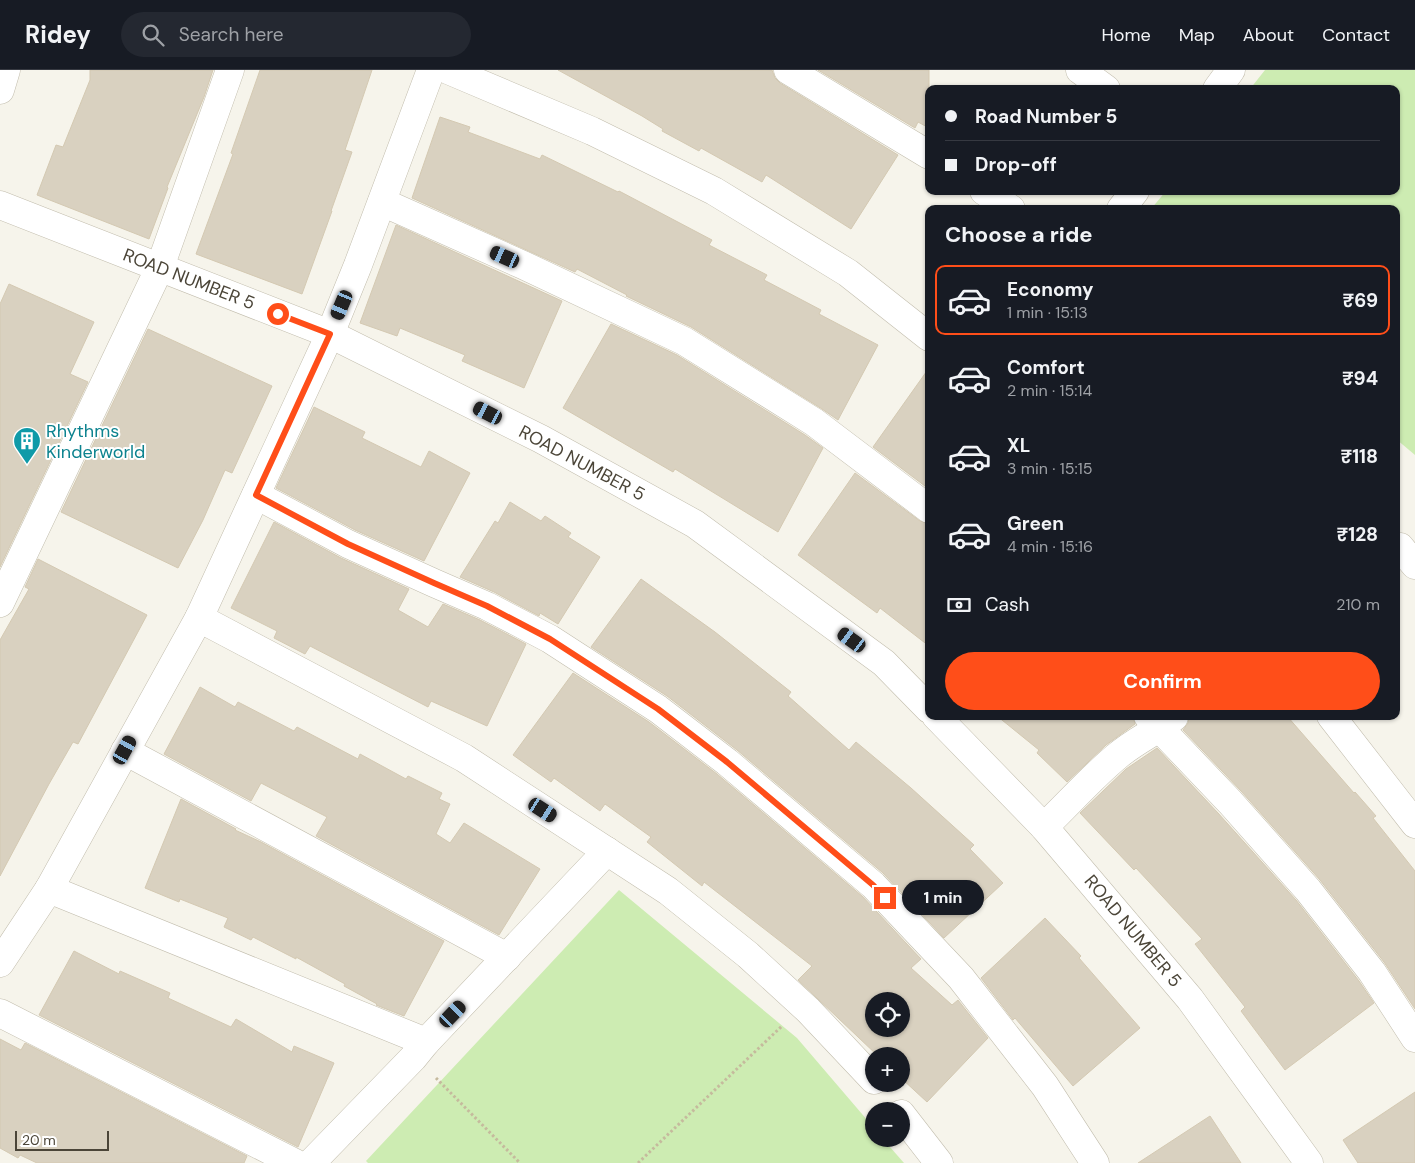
<!DOCTYPE html>
<html lang="en">
<head>
<meta charset="utf-8">
<style>
  body { margin:0; font-family:"DM Sans",sans-serif; background:#242831; color:#f1f3f6; height:100vh; display:flex; flex-direction:column; font-size:19px; white-space:nowrap }
  * { box-sizing:border-box; margin:0 }
  p { font-size:16px; color:#9ea1a6 }
  .icon { flex:none; width:28px; height:28px; fill:none; stroke:currentColor; stroke-width:2; stroke-linecap:round; stroke-linejoin:round }
  .map { position:relative; flex:1; overflow:hidden }
  .sheet { position:absolute; left:925px; top:135px; width:475px; height:515px; display:flex; flex-direction:column; background:#171b24; border-radius:10px; box-shadow:0 1px 4px #0004 }
  .sheet>* { flex:none }
  .banner { position:absolute; left:925px; top:15px; width:475px; height:110px; border-radius:10px; box-shadow:0 1px 4px #0004; display:grid; align-content:center; height:110px; padding:0 20px; background:#171b24 }
  .buttons { position:absolute; left:865px; top:922px; display:grid; gap:10px }
  .buttons a { display:grid; place-items:center; width:45px; height:45px; border-radius:50%; background:#171b24; box-shadow:0 1px 4px #0004; font-size:25px }
  .scale { position:absolute; left:15px; bottom:12px; width:94px; box-sizing:border-box; padding-left:5px; border:2px solid #4b4538; border-top:0; font-size:14px; line-height:18px; white-space:nowrap; color:#4b4538; -webkit-text-stroke:4px #fff; paint-order:stroke }
  .end { position:absolute; width:22px; height:22px; margin:-11px; border:6px solid #ff4e19; background:#fff; box-shadow:0 0 0 2px #fff }
  .from { border-radius:50% }
  .bubble { position:absolute; height:35px; border-radius:18px; background:#171b24; box-shadow:0 1px 4px #0004; font-size:16px; font-weight:700; line-height:35px; text-align:center }
  .car { position:absolute; width:15px; height:30px; margin:-15px -8px; border-radius:6px; box-shadow:0 0 4px 1px #0007; background:linear-gradient(#222 24%,#8ab4d8 0 40%,#222 0 76%,#8ab4d8 0 86%,#222 0) }
  .banner b { display:flex; align-items:center; gap:18px; height:48px; font-size:19px }
  .banner b+b { border-top:1px solid #363941 }
  .banner i { width:12px; height:12px; background:#f1f3f6 }
  ul { padding:0; list-style:none }
  li { display:flex; align-items:center; gap:15px; height:70px; margin:0 10px 8px; padding:0 10px; border:2px solid transparent; border-radius:10px }
  li div { flex:1 }
  li b { display:block; font-size:19px }
  li em { font-style:normal; font-weight:700 }
  li.current { border-color:#ff4e19 }
  li>.icon { width:45px; height:45px; stroke-width:1.5 }
  h2 { padding:0 20px; font-size:22px; line-height:60px }
  .pay { display:flex; align-items:center; gap:12px; height:55px; padding:0 20px; font-size:19px }
  .pay p { margin-inline-start:auto }
  .button { display:flex; gap:10px; margin-top:auto; padding:10px 20px }
  .button a { flex:1; height:58px; border-radius:30px; background:#ff4e19; color:#fff; font-size:20px; font-weight:700; line-height:58px; text-align:center }
  header { display:flex; align-items:center; gap:30px; box-sizing:border-box; height:70px; padding:0 25px; background:#171b24; border-bottom:1px solid #363941 }
  header strong { font-size:24px }
  nav { display:flex; gap:28px; margin-inline-start:auto; font-size:18px }
  .search { width:350px; height:45px; background:#242831; display:flex; align-items:center; gap:12px; box-sizing:border-box; padding:0 18px; border-radius:28px; color:#9ea1a6; font-size:19px }
  .map>svg:first-child { display:block }
  .green { fill:#cdecb2 }
  .building { fill:#d9d1c0; stroke:#d4c9b2; fill-rule:evenodd }
  .lines { fill:none; stroke-linecap:round; stroke-linejoin:round }
  .minor-casing { stroke:#c2bdad; stroke-width:29 }
  .path { stroke:#c5ba9d; stroke-width:3; stroke-dasharray:2.5 2.5; stroke-linecap:butt }
  .minor { stroke:#fff; stroke-width:28 }
  .route { stroke:#ff4e19; stroke-width:6 }
  .labels { text-anchor:middle; dominant-baseline:central; stroke-width:4; stroke-linejoin:round; paint-order:stroke }
  .street-label { font-size:18px; fill:#4b4538; stroke:#fff }
  .culture-label { font-size:18px; fill:#0d838f; stroke:#fff; text-anchor:start }
</style>
</head>
<body>
<header>
<strong>Ridey</strong>
<div class="search"><svg class="icon" aria-label="search" viewBox="0 0 24 24"><circle cx="10" cy="10" r="6"/><path d="M15 15l6 6"/></svg>Search here</div>
<nav><a>Home</a><a>Map</a><a>About</a><a>Contact</a></nav>
</header>
<div class="map">
<svg width="1415" height="1093" viewBox="0 0 1415 1093">
  <rect width="100%" height="100%" fill="#f6f4eb"/>
  <!-- green -->
  <g class="green">
    <path d="M 1265,0 L 1415,0 L 1415,385 L 1396,369 L 1396,139 L 1151,139 L 1166,121 L 1396,121 L 1396,19 L 1250,19 Z"/>
    <path d="M 619,820 L 797,968 L 874,1058 L 874,1069 L 883,1069 L 904,1093 L 368,1093 L 366,1091 Z"/>
  </g>
  <!-- building -->
  <g class="building">
    <path d="M 90,0 L 213,0 L 204,27 L 167,117 L 168,118 L 149,169 L 37,125 L 56,75 L 63,77 L 90,10 Z"/>
    <path d="M 260,0 L 372,0 L 345,80 L 352,82 L 331,141 L 332,141 L 302,224 L 196,184 L 233,84 L 231,83 Z"/>
    <path d="M 558,0 L 772,0 L 775,8 L 780,13 L 898,85 L 851,159 L 766,105 L 762,112 L 701,78 L 699,81 L 662,61 L 663,59 L 642,46 Z"/>
    <path d="M 818,0 L 929,0 L 929,58 L 918,52 L 915,58 Z"/>
    <path d="M 440,47 L 470,57 L 468,62 L 540,89 L 542,85 L 618,122 L 619,121 L 712,170 L 709,175 L 767,205 L 764,210 L 821,240 L 819,244 L 878,275 L 838,350 L 822,339 L 691,257 L 626,226 L 627,225 L 577,199 L 575,202 L 412,128 Z"/>
    <path d="M 396,155 L 562,231 L 524,318 L 462,291 L 465,285 L 400,258 L 397,266 L 360,253 Z"/>
    <path d="M 9,214 L 94,252 L 70,304 L 88,312 L 0,497 L 0,234 Z"/>
    <path d="M 611,254 L 677,285 L 805,365 L 823,378 L 778,462 L 675,399 L 673,402 L 563,338 Z"/>
    <path d="M 148,259 L 272,316 L 232,403 L 225,400 L 203,450 L 178,498 L 61,442 Z"/>
    <path d="M 929,298 L 929,419 L 873,377 Z"/>
    <path d="M 314,337 L 365,362 L 362,368 L 421,397 L 429,381 L 470,403 L 424,491 L 355,460 L 276,418 Z"/>
    <path d="M 855,403 L 920,451 L 929,454 L 929,576 L 880,538 L 877,543 L 798,485 Z"/>
    <path d="M 510,432 L 541,451 L 545,446 L 571,463 L 568,467 L 600,487 L 558,554 L 540,543 L 539,546 L 494,522 L 460,507 L 495,451 L 498,453 Z"/>
    <path d="M 274,452 L 341,488 L 409,519 L 398,540 L 428,557 L 443,534 L 480,550 L 526,574 L 487,656 L 431,631 L 428,637 L 310,576 L 305,584 L 274,568 L 277,561 L 231,538 Z"/>
    <path d="M 38,489 L 147,545 L 78,674 L 73,672 L 49,714 L 0,806 L 0,570 L 29,519 L 25,517 Z"/>
    <path d="M 641,509 L 715,562 L 791,622 L 788,626 L 849,680 L 856,672 L 911,718 L 974,775 L 970,779 L 1003,813 L 944,868 L 883,803 L 737,680 L 667,626 L 591,577 Z"/>
    <path d="M 573,603 L 649,652 L 717,704 L 862,826 L 921,889 L 911,898 L 952,935 L 958,930 L 988,968 L 927,1032 L 901,1008 L 901,986 L 878,986 L 798,910 L 812,896 L 704,812 L 702,816 L 647,772 L 651,767 L 605,734 L 600,741 L 554,708 L 551,712 L 513,685 ZM 874,931 L 901,931 L 901,959 L 874,959 Z"/>
    <path d="M 200,617 L 235,637 L 238,632 L 294,661 L 297,657 L 358,689 L 360,684 L 406,709 L 408,706 L 442,723 L 439,729 L 450,734 L 436,764 L 450,773 L 464,753 L 540,799 L 499,865 L 316,766 L 327,747 L 261,713 L 251,731 L 164,684 Z"/>
    <path d="M 997,646 L 1133,646 L 1135,654 L 1106,675 L 1067,712 L 1037,683 L 1039,680 Z"/>
    <path d="M 1189,646 L 1287,646 L 1354,723 L 1355,722 L 1376,746 L 1373,748 L 1415,801 L 1415,939 L 1384,892 L 1320,810 L 1241,721 L 1183,660 L 1188,653 Z"/>
    <path d="M 1157,678 L 1218,743 L 1296,830 L 1359,911 L 1374,933 L 1285,1000 L 1241,941 L 1245,937 L 1195,874 L 1202,869 L 1136,798 L 1134,800 L 1080,743 L 1126,699 Z"/>
    <path d="M 181,729 L 236,759 L 235,760 L 261,772 L 444,871 L 404,946 L 376,935 L 377,934 L 344,916 L 345,914 L 296,887 L 296,889 L 253,867 L 251,870 L 224,857 L 228,848 L 180,829 L 179,832 L 145,818 Z"/>
    <path d="M 1045,848 L 1081,886 L 1079,888 L 1140,958 L 1073,1016 L 1015,948 L 1013,950 L 981,908 Z"/>
    <path d="M 74,881 L 119,904 L 120,901 L 170,923 L 168,928 L 231,957 L 236,949 L 292,982 L 294,976 L 334,993 L 298,1077 L 39,945 Z"/>
    <path d="M 0,969 L 21,980 L 25,973 L 247,1086 L 244,1093 L 37,1093 L 20,1085 L 18,1088 L 0,1078 Z"/>
    <path d="M 1415,1022 L 1415,1093 L 1358,1093 L 1343,1070 Z"/>
    <path d="M 1210,1046 L 1241,1093 L 1138,1093 Z"/>
  </g>
  <g class="lines">
    <defs>
      <g id="minor">
        <path d="M 448,0 L 592,61 L 714,121 L 848,203 L 929,267"/>
        <path d="M 788,0 L 929,85"/>
        <path d="M 1080,0 L 1106,19"/>
        <path d="M 1217,19 L 1231,0"/>
        <path d="M 0,20 L 6,0"/>
        <path d="M 984,121 L 1011,139"/>
        <path d="M 382,132 L 523,195 L 684,271 L 814,352 L 929,439"/>
        <path d="M 0,135 L 330,264 L 541,369 L 695,454 L 884,593 L 929,639"/>
        <path d="M 1121,139 L 1135,121"/>
        <path d="M 256,425 L 348,474 L 434,513 L 487,536 L 550,569 L 658,639 L 727,692 L 873,815 L 961,908 L 1045,1016 L 1095,1093"/>
        <path d="M 1400,477 L 1415,495"/>
        <path d="M 0,533 L 160,197 L 230,0"/>
        <path d="M 199,548 L 464,688 L 668,821 L 748,885 L 808,940 L 874,1010"/>
        <path d="M 936,646 L 1044,757 L 1190,929 L 1309,1093"/>
        <path d="M 1148,646 L 1230,732 L 1308,820 L 1372,902 L 1415,968"/>
        <path d="M 1331,646 L 1415,754"/>
        <path d="M 125,681 L 507,887"/>
        <path d="M 1044,757 C 1068,734 1091,708 1116,687 C 1134,671 1156,662 1174,647"/>
        <path d="M 49,819 L 426,972"/>
        <path d="M 0,893 L 49,819 L 199,548 L 330,264 L 358,195 L 431,0"/>
        <path d="M 0,943 L 295,1093"/>
        <path d="M 901,1044 L 939,1093"/>
        <path d="M 311,1093 L 413,988 L 426,972 L 607,781"/>
      </g>
    </defs>
    <!-- minor casing -->
    <use href="#minor" class="minor-casing"/>
    <!-- path -->
    <g class="path">
      <path d="M 436,1008 L 520,1093"/>
      <path d="M 638,1093 L 782,956"/>
    </g>
    <!-- minor -->
    <use href="#minor" class="minor"/>
  </g>
  <g class="lines">
    <!-- route -->
    <path class="route" d="M 278,244 L 330,264 L 256,425 L 348,474 L 434,513 L 487,536 L 550,569 L 658,639 L 727,692 L 873,815 L 885,828"/>
  </g>
  <!-- icons -->
  <defs>
    <symbol id="building-pin" viewBox="-11 -11 22 30"><path d="M0 17L-7.5 6A9.5 9.5 0 1 1 7.5 6Z" fill="#0f9aa8" stroke="#fff"/><path d="M-4-6H4V6H1V3H-1V6H-4ZM-2.5-4.3h1.7v1.8h-1.7ZM.8-4.3h1.7v1.8H.8ZM-2.5-1h1.7V.8h-1.7ZM.8-1h1.7V.8H.8Z" fill="#fff"/></symbol>
  </defs>
  <g fill-rule="evenodd">
    <use href="#building-pin" x="11" y="355" width="32" height="43"/>
  </g>
  <g class="labels">
    <!-- street labels -->
    <g class="street-label">
      <text transform="translate(189 209) rotate(21)">ROAD NUMBER 5</text>
      <text transform="translate(582 393) rotate(28)">ROAD NUMBER 5</text>
      <text transform="translate(1133 861) rotate(50)">ROAD NUMBER 5</text>
    </g>
    <!-- culture labels -->
    <g class="culture-label">
      <text x="46" y="361">Rhythms<tspan x="46" dy="21">Kinderworld</tspan></text>
    </g>
  </g>
</svg>
<div class="buttons">
<a><svg class="icon" aria-label="locate" viewBox="0 0 24 24"><circle cx="12" cy="12" r="6"/><path d="M12 2v4M12 18v4M2 12h4M18 12h4"/></svg></a>
<a>+</a>
<a>−</a>
</div>
<div class="scale">20 m</div>
<i class="end from" style="left:278px;top:244px"></i>
<i class="end" style="left:885px;top:828px"></i>
<div class="bubble" style="left:902px;top:810px;width:82px">1 min</div>
<i class="car" style="left:505px;top:187px;rotate:294deg"></i>
<i class="car" style="left:342px;top:235px;rotate:203deg"></i>
<i class="car" style="left:488px;top:343px;rotate:297deg"></i>
<i class="car" style="left:852px;top:570px;rotate:306deg"></i>
<i class="car" style="left:125px;top:680px;rotate:29deg"></i>
<i class="car" style="left:543px;top:740px;rotate:123deg"></i>
<i class="car" style="left:453px;top:944px;rotate:44deg"></i>
<div class="banner">
<b><i class="from"></i>Road Number 5</b>
<b><i></i>Drop-off</b>
</div>
<section class="sheet">
<h2>Choose a ride</h2>
<ul>
<li class="current"><svg class="icon" aria-label="car" viewBox="0 0 24 24"><path d="M5 17H2v-5l4-1 3-4h7l3 4 3 1v5h-3M9 17h6M6 11h13"/><circle cx="7" cy="17" r="2"/><circle cx="17" cy="17" r="2"/></svg><div><b>Economy</b><p>1 min · 15:13</p></div><em>₹69</em></li>
<li><svg class="icon" aria-label="car" viewBox="0 0 24 24"><path d="M5 17H2v-5l4-1 3-4h7l3 4 3 1v5h-3M9 17h6M6 11h13"/><circle cx="7" cy="17" r="2"/><circle cx="17" cy="17" r="2"/></svg><div><b>Comfort</b><p>2 min · 15:14</p></div><em>₹94</em></li>
<li><svg class="icon" aria-label="car" viewBox="0 0 24 24"><path d="M5 17H2v-5l4-1 3-4h7l3 4 3 1v5h-3M9 17h6M6 11h13"/><circle cx="7" cy="17" r="2"/><circle cx="17" cy="17" r="2"/></svg><div><b>XL</b><p>3 min · 15:15</p></div><em>₹118</em></li>
<li><svg class="icon" aria-label="car" viewBox="0 0 24 24"><path d="M5 17H2v-5l4-1 3-4h7l3 4 3 1v5h-3M9 17h6M6 11h13"/><circle cx="7" cy="17" r="2"/><circle cx="17" cy="17" r="2"/></svg><div><b>Green</b><p>4 min · 15:16</p></div><em>₹128</em></li>
</ul>
<div class="pay"><svg class="icon" aria-label="cash" viewBox="0 0 24 24"><path d="M3 7h18v10H3z"/><circle cx="12" cy="12" r="2"/></svg>Cash<p>210 m</p></div>
<div class="button"><a>Confirm</a></div>
</section>
</div>
</body>
</html>
